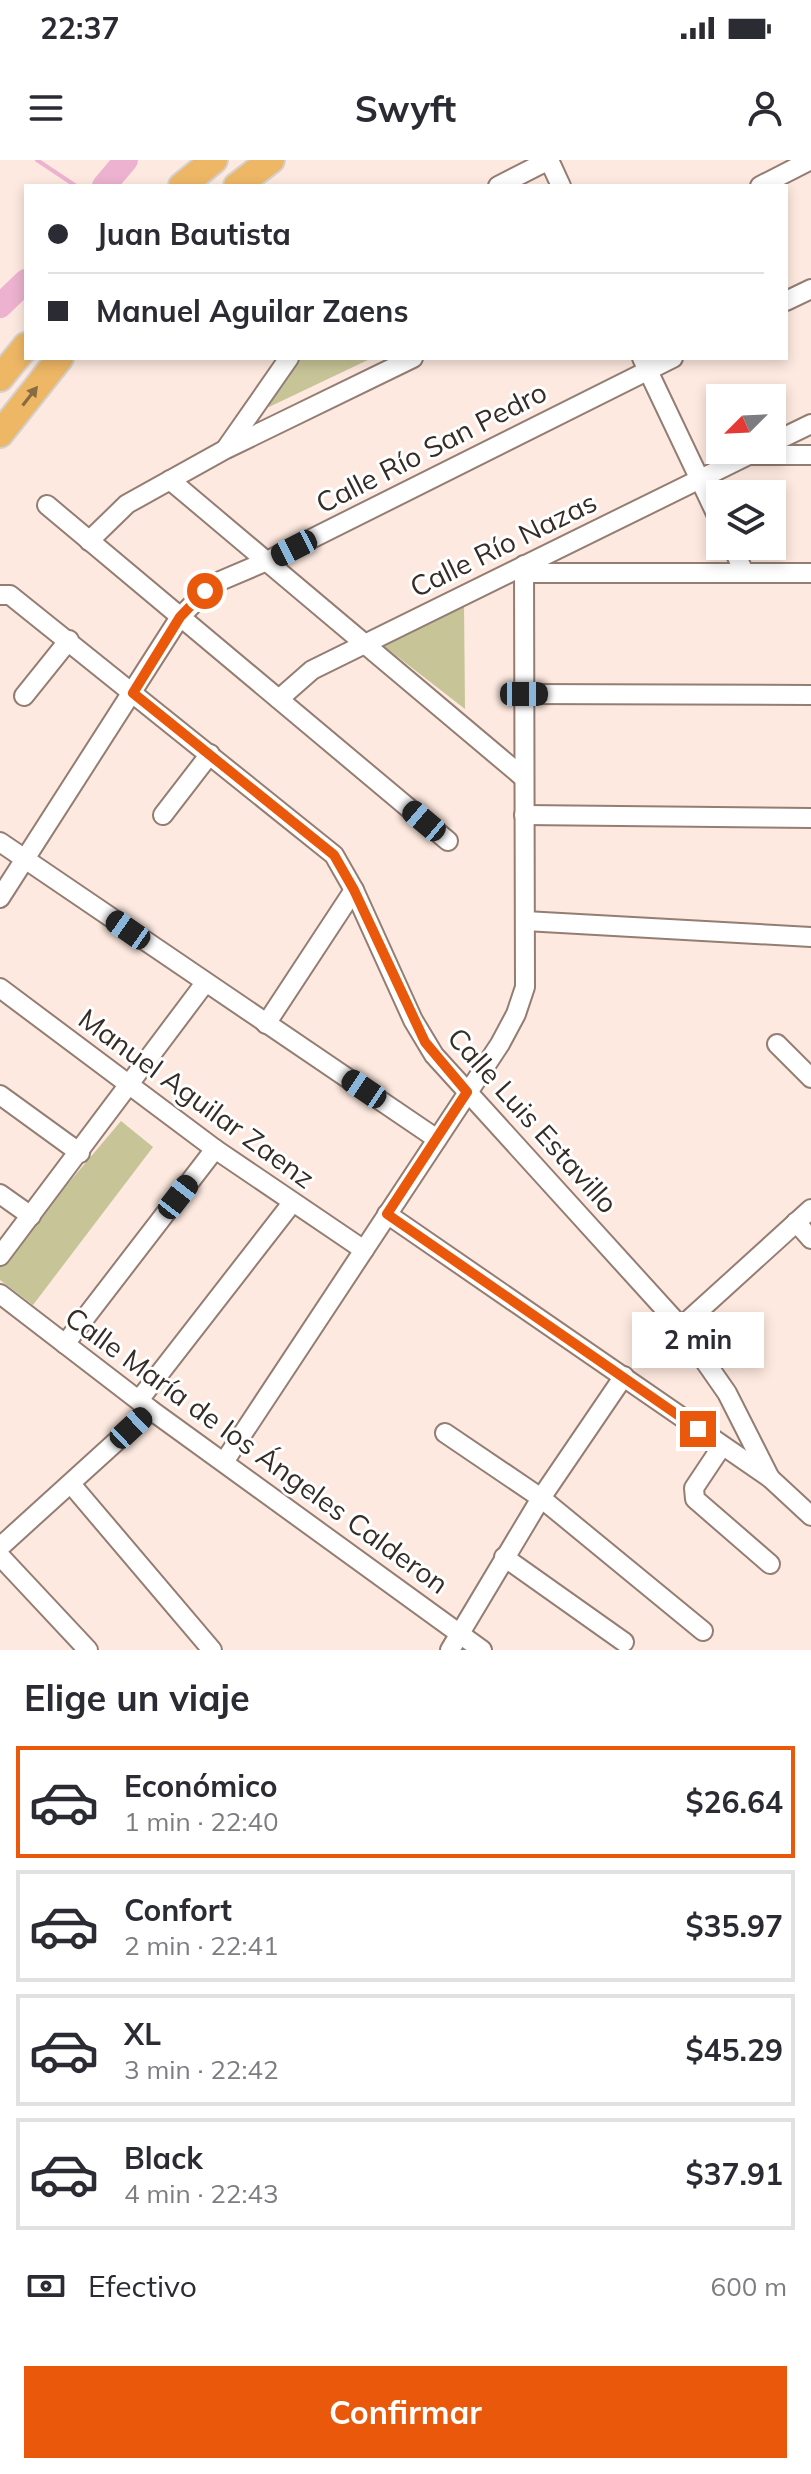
<!DOCTYPE html>
<html lang="es">
<head>
<meta charset="utf-8">
<style>
  body { margin:0; font-family:Mulish,sans-serif; background:#f7f7f7; color:#2b2b33; height:100vh; display:flex; flex-direction:column; font-size:30px; white-space:nowrap }
  * { box-sizing:border-box; margin:0 }
  p { font-size:26px; color:#7c7c81 }
  .icon { flex:none; width:44px; height:44px; fill:none; stroke:currentColor; stroke-width:2; stroke-linecap:round; stroke-linejoin:round }
  .map { position:relative; height:1490px; overflow:hidden }
  .drawer { display:flex; flex-direction:column; background:#fff; flex:1 }
  .drawer>* { flex:none }
  .banner { position:absolute; left:24px; top:24px; width:764px; height:176px; border-radius:0px; box-shadow:0 4px 12px #0003; display:grid; align-content:center; height:176px; padding:0 24px; background:#fff }
  .needle { width:52px; rotate:246deg }
  .tools { position:absolute; left:706px; top:224px; display:grid; gap:16px }
  .tools a { display:grid; place-items:center; width:80px; height:80px; border-radius:0px; background:#fff; box-shadow:0 4px 12px #0003; font-size:40px }
  .end { position:absolute; width:36px; height:36px; margin:-18px; border:10px solid #ea580c; background:#fff; box-shadow:0 0 0 4px #fff }
  .from { border-radius:50% }
  .bubble { position:absolute; height:56px; border-radius:0px; background:#fff; box-shadow:0 4px 12px #0003; font-size:26px; font-weight:700; line-height:56px; text-align:center }
  .car { position:absolute; width:24px; height:48px; margin:-24px -12px; border-radius:10px; box-shadow:0 0 6px 2px #0007; background:linear-gradient(#222 24%,#8ab4d8 0 40%,#222 0 76%,#8ab4d8 0 86%,#222 0) }
  .banner b { display:flex; align-items:center; gap:28px; height:76px; font-size:30px }
  .banner b+b { border-top:2px solid #e1e1e2 }
  .banner i { width:20px; height:20px; background:#2b2b33 }
  ul { padding:0; list-style:none }
  li { display:flex; align-items:center; gap:24px; height:112px; margin:0 16px 12px; padding:0 8px; border:4px solid #e1e1e2; border-radius:0px }
  li div { flex:1 }
  li b { display:block; font-size:30px }
  li em { font-style:normal; font-weight:700 }
  li.current { border-color:#ea580c }
  li>.icon { width:72px; height:72px; stroke-width:1.5 }
  h2 { padding:0 24px; font-size:36px; line-height:96px }
  .pay { display:flex; align-items:center; gap:20px; height:88px; padding:0 24px; font-size:30px }
  .pay p { margin-inline-start:auto }
  .cta { display:flex; gap:16px; margin-top:auto; padding:16px 24px }
  .cta a { flex:1; height:92px; border-radius:0px; background:#ea580c; color:#fff; font-size:32px; font-weight:700; line-height:92px; text-align:center }
  .status { display:flex; justify-content:space-between; align-items:center; height:56px; padding:0 40px; background:#fff; direction:ltr }
  .status svg { height:22px; fill:currentColor }
  header { display:flex; justify-content:space-between; align-items:center; height:104px; padding:0 24px; background:#fff; font-size:36px; font-weight:700 }
  .map>svg:first-child { display:block }
  .green { fill:#c7c498 }
  .lines { fill:none; stroke-linecap:round; stroke-linejoin:round }
  .stream { stroke:#ecb2cf; stroke-width:4 }
  .river { stroke:#ecb2cf; stroke-width:24 }
  .minor-casing { stroke:#947d73; stroke-width:22 }
  .highway-casing { stroke:#d3d1cf; stroke-width:30 }
  .minor { stroke:#fff; stroke-width:18 }
  .highway { stroke:#eeb766; stroke-width:26 }
  .oneway { fill:#886b43 }
  .route { stroke:#ea580c; stroke-width:10 }
  .labels { text-anchor:middle; dominant-baseline:central; stroke-width:6; stroke-linejoin:round; paint-order:stroke }
  .street-label { font-size:28px; fill:#352c27; stroke:#fff }
</style>
</head>
<body>
<div class="status"><b>22:37</b><svg viewBox="0 0 49 12"><path d="M0 12V9h3v3zM5 12V6h3v6zM10 12V3h3v9zM15 12V0h3v12zM26 1h20v11H26zM47 4h2v5h-2z"/></svg></div>
<header><svg class="icon" aria-label="menu" viewBox="0 0 24 24"><path d="M4 6h16M4 12h16M4 18h16"/></svg>Swyft<svg class="icon" aria-label="person" viewBox="0 0 24 24"><circle cx="12" cy="8" r="4"/><path d="M4 21q1-7 8-7t8 7"/></svg></header>
<div class="map">
<svg width="811" height="1490" viewBox="0 0 811 1490">
  <rect width="100%" height="100%" fill="#fde9df"/>
  <!-- green -->
  <g class="green">
    <path d="M 290,198 L 372,198 L 269,247 L 264,243 Z"/>
    <path d="M 464,444 L 465,549 L 380,483 Z"/>
    <path d="M 121,961 L 153,987 L 33,1145 L 0,1120 L 0,1104 Z"/>
  </g>
  <g class="lines">
    <!-- stream -->
    <path class="stream" d="M 37,0 L 76,26"/>
    <!-- river -->
    <g class="river">
      <path d="M 104,26 L 126,0"/>
      <path d="M 0,146 L 26,121"/>
    </g>
    <defs>
      <g id="minor">
        <path d="M 498,26 L 549,0 L 561,26"/>
        <path d="M 760,26 L 811,0"/>
        <path d="M 786,141 L 811,129"/>
        <path d="M 642,198 L 720,362"/>
        <path d="M 772,283 L 811,264"/>
        <path d="M 227,287 L 289,198"/>
        <path d="M 749,295 L 811,295"/>
        <path d="M 170,320 L 524,618"/>
        <path d="M 47,345 L 448,681"/>
        <path d="M 89,381 L 127,344 L 226,289 L 413,198"/>
        <path d="M 732,386 L 744,412"/>
        <path d="M 524,413 L 811,413"/>
        <path d="M 0,435 L 10,435 L 334,695 L 354,730 L 413,860 L 434,895 L 681,1167 L 727,1233 L 770,1318"/>
        <path d="M 524,534 L 811,535"/>
        <path d="M 24,536 L 69,480"/>
        <path d="M 279,539 L 312,510 L 759,290"/>
        <path d="M 163,655 L 210,594"/>
        <path d="M 524,655 L 811,658"/>
        <path d="M 0,682 L 437,979"/>
        <path d="M 0,738 L 180,457 L 213,424 L 267,401 L 673,198"/>
        <path d="M 525,761 L 811,777"/>
        <path d="M 0,828 L 215,989 L 364,1090"/>
        <path d="M 266,864 L 354,730"/>
        <path d="M 777,884 L 811,918"/>
        <path d="M 0,935 L 80,993"/>
        <path d="M 0,1034 L 31,1056"/>
        <path d="M 387,1054 L 770,1318 L 811,1356"/>
        <path d="M 796,1062 L 811,1079"/>
        <path d="M 0,1096 L 205,823"/>
        <path d="M 0,1134 L 151,1250 L 482,1490"/>
        <path d="M 681,1167 L 811,1049"/>
        <path d="M 65,1184 L 215,989"/>
        <path d="M 139,1240 L 292,1043"/>
        <path d="M 445,1273 L 541,1338 L 703,1471"/>
        <path d="M 722,1286 L 694,1328 L 695,1339 L 770,1404"/>
        <path d="M 224,1302 L 500,884 L 516,854 L 525,827 L 524,405"/>
        <path d="M 71,1324 L 212,1490"/>
        <path d="M 0,1387 L 151,1250"/>
        <path d="M 0,1396 L 88,1490"/>
        <path d="M 504,1397 L 624,1482"/>
        <path d="M 450,1490 L 541,1338 L 624,1216"/>
      </g>
      <g id="highway">
        <path d="M 182,26 L 214,0"/>
        <path d="M 237,26 L 271,0"/>
        <path d="M 0,218 L 26,186"/>
        <path d="M 0,274 L 60,198"/>
      </g>
    </defs>
    <!-- minor casing -->
    <use href="#minor" class="minor-casing"/>
    <!-- highway casing -->
    <use href="#highway" class="highway-casing"/>
    <!-- minor -->
    <use href="#minor" class="minor"/>
    <!-- highway -->
    <use href="#highway" class="highway"/>
  </g>
  <!-- one-way arrows -->
  <defs><path id="oneway-solid" d="M-6-.8H1V-3.2L6.5 0L1 3.2V.8H-6Z" transform="scale(2)"/></defs>
  <use class="oneway" href="#oneway-solid" transform="translate(30 236) rotate(-52)"/>
  <g class="lines">
    <!-- route -->
    <path class="route" d="M 205,431 L 180,457 L 133,533 L 334,695 L 354,730 L 425,882 L 467,932 L 387,1054 L 698,1269"/>
  </g>
  <g class="labels">
    <!-- street labels -->
    <g class="street-label">
      <text transform="translate(431 287) rotate(-27)">Calle Río San Pedro</text>
      <text transform="translate(503 384) rotate(-26)">Calle Río Nazas</text>
      <text transform="translate(197 938) rotate(36)">Manuel Aguilar Zaenz</text>
      <text transform="translate(533 960) rotate(48)">Calle Luis Estavillo</text>
      <text transform="translate(257 1290) rotate(36)">Calle María de los Ángeles Calderon</text>
    </g>
  </g>
</svg>
<div class="tools">
<a><svg class="needle" viewBox="-14 -14 28 28"><path d="M0-13l5 13h-10z" fill="#e53935"/><path d="M0 13l5-13h-10z" fill="#7c7c81"/></svg></a>
<a><svg class="icon" aria-label="layers" viewBox="0 0 24 24"><path d="M12 4l9 5-9 5-9-5zM3 14l9 5 9-5"/></svg></a>
</div>
<i class="end from" style="left:205px;top:431px"></i>
<i class="end" style="left:698px;top:1269px"></i>
<div class="bubble" style="left:632px;top:1152px;width:132px">2 min</div>
<i class="car" style="left:294px;top:388px;rotate:243deg"></i>
<i class="car" style="left:524px;top:534px;rotate:90deg"></i>
<i class="car" style="left:424px;top:661px;rotate:310deg"></i>
<i class="car" style="left:128px;top:770px;rotate:305deg"></i>
<i class="car" style="left:364px;top:929px;rotate:304deg"></i>
<i class="car" style="left:178px;top:1037px;rotate:38deg"></i>
<i class="car" style="left:131px;top:1268px;rotate:47deg"></i>
<div class="banner">
<b><i class="from"></i>Juan Bautista</b>
<b><i></i>Manuel Aguilar Zaens</b>
</div>
</div>
<section class="drawer">
<h2>Elige un viaje</h2>
<ul>
<li class="current"><svg class="icon" aria-label="car" viewBox="0 0 24 24"><path d="M5 17H2v-5l4-1 3-4h7l3 4 3 1v5h-3M9 17h6M6 11h13"/><circle cx="7" cy="17" r="2"/><circle cx="17" cy="17" r="2"/></svg><div><b>Económico</b><p>1 min · 22:40</p></div><em>$26.64</em></li>
<li><svg class="icon" aria-label="car" viewBox="0 0 24 24"><path d="M5 17H2v-5l4-1 3-4h7l3 4 3 1v5h-3M9 17h6M6 11h13"/><circle cx="7" cy="17" r="2"/><circle cx="17" cy="17" r="2"/></svg><div><b>Confort</b><p>2 min · 22:41</p></div><em>$35.97</em></li>
<li><svg class="icon" aria-label="car" viewBox="0 0 24 24"><path d="M5 17H2v-5l4-1 3-4h7l3 4 3 1v5h-3M9 17h6M6 11h13"/><circle cx="7" cy="17" r="2"/><circle cx="17" cy="17" r="2"/></svg><div><b>XL</b><p>3 min · 22:42</p></div><em>$45.29</em></li>
<li><svg class="icon" aria-label="car" viewBox="0 0 24 24"><path d="M5 17H2v-5l4-1 3-4h7l3 4 3 1v5h-3M9 17h6M6 11h13"/><circle cx="7" cy="17" r="2"/><circle cx="17" cy="17" r="2"/></svg><div><b>Black</b><p>4 min · 22:43</p></div><em>$37.91</em></li>
</ul>
<div class="pay"><svg class="icon" aria-label="cash" viewBox="0 0 24 24"><path d="M3 7h18v10H3z"/><circle cx="12" cy="12" r="2"/></svg>Efectivo<p>600 m</p></div>
<div class="cta"><a>Confirmar</a></div>
</section>
</body>
</html>
